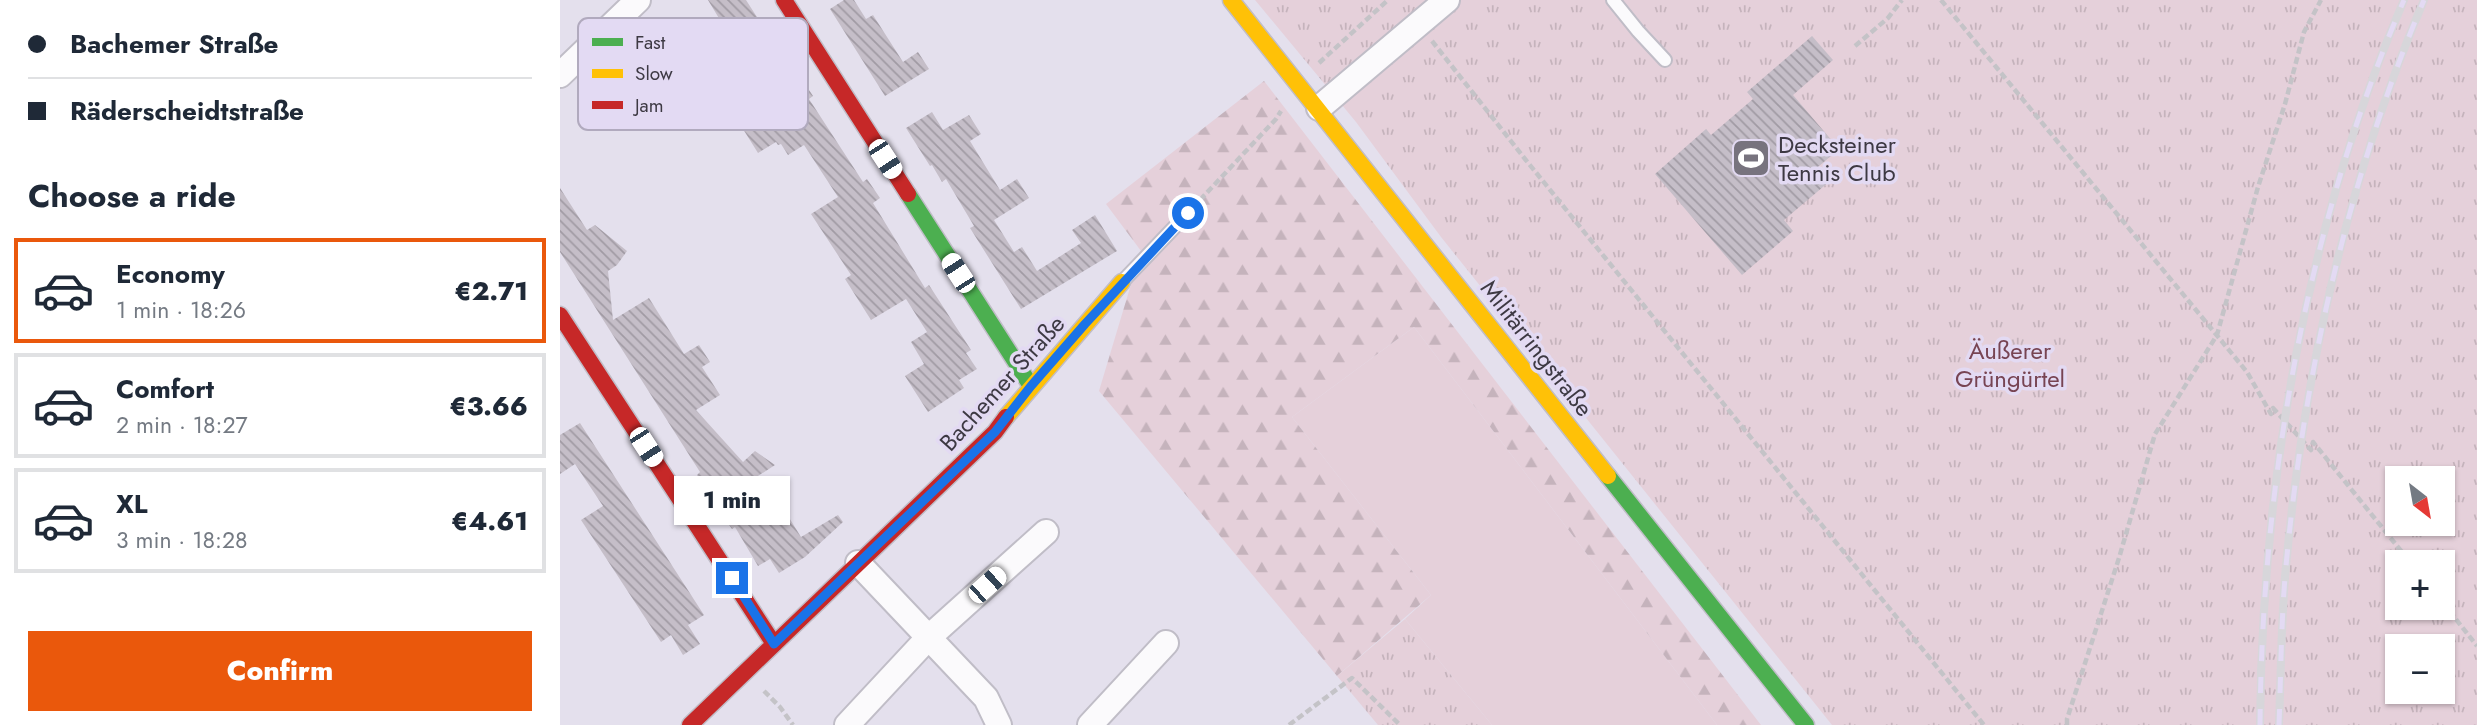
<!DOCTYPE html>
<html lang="en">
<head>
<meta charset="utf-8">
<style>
  body { margin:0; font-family:Jost,sans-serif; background:#f6f6f7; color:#1f2937; height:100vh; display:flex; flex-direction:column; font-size:26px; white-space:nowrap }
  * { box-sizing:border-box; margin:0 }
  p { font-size:23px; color:#747a83 }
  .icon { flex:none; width:38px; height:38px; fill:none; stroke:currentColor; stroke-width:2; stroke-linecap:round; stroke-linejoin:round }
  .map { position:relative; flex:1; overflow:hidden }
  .side { display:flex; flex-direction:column; background:#fff; width:560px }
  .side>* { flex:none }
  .banner { display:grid; align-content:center; height:154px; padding:0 28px; background:#fff }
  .needle { width:46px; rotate:149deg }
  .fabs { position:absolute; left:1825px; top:466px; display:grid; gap:14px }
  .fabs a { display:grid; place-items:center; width:70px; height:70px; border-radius:0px; background:#fff; box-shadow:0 2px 5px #0004; font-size:35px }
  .end { position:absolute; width:32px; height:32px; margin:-16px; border:9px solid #1a73e8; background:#fff; box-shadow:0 0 0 4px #fff }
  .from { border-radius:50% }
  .bubble { position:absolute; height:49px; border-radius:0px; background:#fff; box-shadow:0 2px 5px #0004; font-size:23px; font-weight:800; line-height:49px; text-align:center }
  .car { position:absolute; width:21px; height:42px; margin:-21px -10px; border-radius:9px; box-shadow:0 0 5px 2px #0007; background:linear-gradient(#fff 24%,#345 0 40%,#fff 0 76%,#345 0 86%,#fff 0) }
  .banner b { display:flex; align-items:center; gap:24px; height:66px; font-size:26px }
  .banner b+b { border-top:2px solid #e0e1e3 }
  .banner i { width:18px; height:18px; background:#1f2937 }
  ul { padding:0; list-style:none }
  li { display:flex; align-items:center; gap:21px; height:105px; margin:0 14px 10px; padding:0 14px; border:4px solid #e0e1e3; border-radius:0px }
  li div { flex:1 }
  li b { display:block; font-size:26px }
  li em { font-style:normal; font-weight:800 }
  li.current { border-color:#ea580c }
  li>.icon { width:63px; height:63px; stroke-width:1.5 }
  h2 { padding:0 28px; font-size:32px; line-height:84px }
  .action { display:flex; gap:14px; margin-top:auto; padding:14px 28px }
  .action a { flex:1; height:80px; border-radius:0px; background:#ea580c; color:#fff; font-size:28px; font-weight:800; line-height:80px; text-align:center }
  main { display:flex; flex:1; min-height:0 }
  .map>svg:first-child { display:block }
  .grass { fill:#e5d0da }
  .forest { fill:url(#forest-firs) }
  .park { fill:url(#park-tufts); fill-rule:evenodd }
  .building { fill:url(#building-back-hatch) }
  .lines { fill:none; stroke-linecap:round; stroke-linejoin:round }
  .lane-casing { stroke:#c0bdc7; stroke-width:16 }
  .street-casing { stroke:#c0bdc7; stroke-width:28 }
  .fast-casing { stroke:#c0bdc7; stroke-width:19 }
  .slow-casing { stroke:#c0bdc7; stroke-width:19 }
  .jam-casing { stroke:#c0bdc7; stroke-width:19 }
  .path { stroke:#c4c3c7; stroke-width:4.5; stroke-dasharray:7 3.5; stroke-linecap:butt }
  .lane { stroke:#fbfafc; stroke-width:12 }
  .street { stroke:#fbfafc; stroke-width:24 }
  .fast { stroke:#4caf50; stroke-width:16 }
  .slow { stroke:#ffc107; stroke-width:16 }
  .jam { stroke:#c62828; stroke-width:16 }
  .rail-casing { stroke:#d7d6da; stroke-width:8 }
  .rail { stroke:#e3daf3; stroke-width:5; stroke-dasharray:16; stroke-linecap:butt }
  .route { stroke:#1a73e8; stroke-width:9 }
  .labels { text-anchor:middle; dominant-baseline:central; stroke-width:7; stroke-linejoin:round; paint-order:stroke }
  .poi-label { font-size:24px; fill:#3d3943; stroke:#e3daf3; text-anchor:start }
  .street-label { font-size:24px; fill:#3d3943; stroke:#e3daf3 }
  .park-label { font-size:24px; fill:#774453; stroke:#e3daf3 }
  .key { fill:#e3daf3; stroke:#b1aabe; stroke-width:2 }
  .key-label { font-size:19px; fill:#3d3943 }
</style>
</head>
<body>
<main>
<section class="side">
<div class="banner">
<b><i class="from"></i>Bachemer Straße</b>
<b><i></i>Räderscheidtstraße</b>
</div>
<h2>Choose a ride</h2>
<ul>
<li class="current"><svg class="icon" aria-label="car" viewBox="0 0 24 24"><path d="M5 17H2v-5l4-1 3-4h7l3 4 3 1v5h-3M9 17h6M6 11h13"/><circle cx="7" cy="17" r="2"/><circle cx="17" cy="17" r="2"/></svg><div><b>Economy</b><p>1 min · 18:26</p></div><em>€2.71</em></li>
<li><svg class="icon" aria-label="car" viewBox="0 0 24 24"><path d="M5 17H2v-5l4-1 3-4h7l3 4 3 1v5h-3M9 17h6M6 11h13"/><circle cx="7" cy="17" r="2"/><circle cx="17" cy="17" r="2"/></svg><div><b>Comfort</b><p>2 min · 18:27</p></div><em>€3.66</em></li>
<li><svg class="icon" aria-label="car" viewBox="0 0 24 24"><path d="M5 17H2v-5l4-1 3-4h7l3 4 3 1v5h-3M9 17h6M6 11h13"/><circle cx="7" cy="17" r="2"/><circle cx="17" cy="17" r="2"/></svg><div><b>XL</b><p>3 min · 18:28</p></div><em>€4.61</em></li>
</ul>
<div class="action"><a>Confirm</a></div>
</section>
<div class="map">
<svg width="1917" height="725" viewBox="0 0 1917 725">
  <defs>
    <pattern id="forest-firs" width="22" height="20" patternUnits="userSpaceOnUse" patternTransform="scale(1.75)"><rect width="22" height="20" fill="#e5d0da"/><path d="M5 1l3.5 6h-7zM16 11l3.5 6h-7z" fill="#c5b3bc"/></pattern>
    <pattern id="park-tufts" width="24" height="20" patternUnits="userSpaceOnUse" patternTransform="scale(1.75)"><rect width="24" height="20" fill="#e5d0da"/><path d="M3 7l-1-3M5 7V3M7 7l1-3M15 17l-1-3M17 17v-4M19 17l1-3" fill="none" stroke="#c5b3bc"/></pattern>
    <pattern id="building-back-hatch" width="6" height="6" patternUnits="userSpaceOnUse" patternTransform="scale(1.75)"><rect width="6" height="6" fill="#c5bec8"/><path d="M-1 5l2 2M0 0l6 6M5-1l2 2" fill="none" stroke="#a19ba4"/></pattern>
  </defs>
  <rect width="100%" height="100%" fill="#e4e0ed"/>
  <!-- grass -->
  <path class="grass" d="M 854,327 L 1157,725 L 932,725 L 845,619 L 871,595 L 732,417 Z"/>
  <!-- forest -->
  <path class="forest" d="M 704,81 L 1201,725 L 1157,725 L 854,327 L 732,417 L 871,595 L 777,676 L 539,391 L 581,251 L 546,204 Z"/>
  <!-- park -->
  <g class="park">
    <path d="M 695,0 L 1917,0 L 1917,725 L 1272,725 L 881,237 L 796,122 ZM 1838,478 L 1883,478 L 1883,523 L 1838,523 ZM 1838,562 L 1883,562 L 1883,607 L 1838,607 ZM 1838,646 L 1883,646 L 1883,691 L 1838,691 Z"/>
    <path d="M 845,619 L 932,725 L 818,725 L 777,676 Z"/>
  </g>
  <!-- building -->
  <g class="building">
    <path d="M 148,0 L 186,0 L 233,73 L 236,70 L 253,96 L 249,99 L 303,182 L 307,179 L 320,198 L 313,203 L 365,288 L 369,285 L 411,350 L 406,353 L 417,369 L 399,380 L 404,388 L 368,412 L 345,376 L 364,364 L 351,342 L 367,332 L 346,299 L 311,320 L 285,279 L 291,275 L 251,214 L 278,197 L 244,145 L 228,155 L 221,144 L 218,145 L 216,142 L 198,153 L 183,129 L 203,116 L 148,34 L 163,25 Z"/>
    <path d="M 284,0 L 294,0 L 306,19 L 313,15 L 343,62 L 358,52 L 369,69 L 325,96 L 270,9 Z"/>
    <path d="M 1252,36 L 1273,60 L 1233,95 L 1279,149 L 1258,167 L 1270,181 L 1224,220 L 1233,231 L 1182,275 L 1095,174 L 1146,129 L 1151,135 L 1193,99 L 1187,92 Z"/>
    <path d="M 372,112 L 383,130 L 409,115 L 421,134 L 410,141 L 440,190 L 457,179 L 469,198 L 434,220 L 454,252 L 462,247 L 477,271 L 521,243 L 512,230 L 535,215 L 557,251 L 461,309 L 410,228 L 414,226 L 386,179 L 382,182 L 372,165 L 370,166 L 346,128 Z"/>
    <path d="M 0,188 L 27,230 L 35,225 L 67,251 L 57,265 L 48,271 L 53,320 L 89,298 L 124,354 L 139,345 L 150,362 L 142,367 L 160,395 L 136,410 L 183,462 L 195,451 L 215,465 L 181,487 L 220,503 L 241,537 L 278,515 L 283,522 L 245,557 L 219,573 L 210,559 L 198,566 L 175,527 L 172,529 L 160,512 L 137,475 L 140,472 L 0,252 Z"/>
    <path d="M 20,423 L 144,615 L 128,625 L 140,644 L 123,655 L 111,635 L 101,642 L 21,520 L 43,506 L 15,464 L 0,474 L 0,435 Z"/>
  </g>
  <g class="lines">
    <defs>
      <g id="lane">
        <path d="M 1053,0 L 1078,31 L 1105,60"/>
        <path d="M 563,281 L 628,213"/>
      </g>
      <g id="street">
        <path d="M 0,75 L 78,0"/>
        <path d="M 759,108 L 887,0"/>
        <path d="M 298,563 L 426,698 L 439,725"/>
        <path d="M 287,725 L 368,638 L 486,532"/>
        <path d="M 530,725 L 606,643"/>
      </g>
      <g id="fast">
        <path d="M 348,194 L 471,386"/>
        <path d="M 1048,476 L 1246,725"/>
      </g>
      <g id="slow">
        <path d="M 671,0 L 1048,476"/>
        <path d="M 446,417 L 562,282"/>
      </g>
      <g id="jam">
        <path d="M 224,0 L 348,194"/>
        <path d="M 0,315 L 214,644"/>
        <path d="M 130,725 L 435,432 L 446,417"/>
      </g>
    </defs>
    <!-- lane casing -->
    <use href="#lane" class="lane-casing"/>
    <!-- street casing -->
    <use href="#street" class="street-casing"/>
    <!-- fast casing -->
    <use href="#fast" class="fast-casing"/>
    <!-- slow casing -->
    <use href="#slow" class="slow-casing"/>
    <!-- jam casing -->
    <use href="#jam" class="jam-casing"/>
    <!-- path -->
    <g class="path">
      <path d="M 1381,0 L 1687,372 L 1711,414 L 1713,408 L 1751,450 L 1753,442 L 1850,562"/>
      <path d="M 872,41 L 965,159 L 1424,725"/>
      <path d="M 1295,46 L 1328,18 L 1342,0"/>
      <path d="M 759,63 L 828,0"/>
      <path d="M 640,200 L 716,119 L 721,111"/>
      <path d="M 1883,603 L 1917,646"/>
      <path d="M 204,691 L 220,707 L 233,725"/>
      <path d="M 729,725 L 792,678 L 840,725"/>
      <path d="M 1507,725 L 1507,719 L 1559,558 L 1595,434 L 1657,335 L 1698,187 L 1725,104 L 1744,32 L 1761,0"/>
    </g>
    <!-- lane -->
    <use href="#lane" class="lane"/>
    <!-- street -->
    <use href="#street" class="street"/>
    <!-- fast -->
    <use href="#fast" class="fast"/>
    <!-- slow -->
    <use href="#slow" class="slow"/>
    <!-- jam -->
    <use href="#jam" class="jam"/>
    <defs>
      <g id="rail">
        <path d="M 1700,725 C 1702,478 1746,228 1844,0"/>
        <path d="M 1719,725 C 1721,672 1721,619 1726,566 C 1744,372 1788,179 1864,0"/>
      </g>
    </defs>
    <!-- rail casing -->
    <use href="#rail" class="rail-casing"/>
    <!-- rail -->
    <use href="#rail" class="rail"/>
  </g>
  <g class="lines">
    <!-- route -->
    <path class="route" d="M 172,578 L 214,644 L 435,432 L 471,386 L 525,324 L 628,213"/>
  </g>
  <!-- icons -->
  <defs>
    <symbol id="stadium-square" viewBox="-11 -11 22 22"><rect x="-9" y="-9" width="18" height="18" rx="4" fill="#77737e" stroke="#e3daf3"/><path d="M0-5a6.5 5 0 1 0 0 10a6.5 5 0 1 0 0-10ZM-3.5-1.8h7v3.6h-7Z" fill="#fff"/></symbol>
  </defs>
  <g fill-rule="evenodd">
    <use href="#stadium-square" x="1169" y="136" width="44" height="44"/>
  </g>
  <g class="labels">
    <!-- poi labels -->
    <g class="poi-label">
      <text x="1218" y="144">Decksteiner<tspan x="1218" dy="28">Tennis Club</tspan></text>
    </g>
    <!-- street labels -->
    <g class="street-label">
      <text transform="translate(977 348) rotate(52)">Militärringstraße</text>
      <text transform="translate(442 383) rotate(-48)">Bachemer Straße</text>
    </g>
    <!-- park labels -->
    <g class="park-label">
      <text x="1450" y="350">Äußerer<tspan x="1450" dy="28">Grüngürtel</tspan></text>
    </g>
  </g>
  <!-- legend -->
  <rect x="18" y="18" width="230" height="112" rx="10" class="key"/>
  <rect x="32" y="38" width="31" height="8" fill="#4caf50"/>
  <rect x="32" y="69" width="31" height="9" fill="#ffc107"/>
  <rect x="32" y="101" width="31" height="8" fill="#c62828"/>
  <g class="key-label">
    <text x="75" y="49">Fast</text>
    <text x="75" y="80">Slow</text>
    <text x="75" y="112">Jam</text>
  </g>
</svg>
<div class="fabs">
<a><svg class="needle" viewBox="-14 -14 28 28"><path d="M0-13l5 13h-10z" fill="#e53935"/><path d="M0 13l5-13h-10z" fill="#747a83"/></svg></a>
<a>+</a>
<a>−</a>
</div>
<i class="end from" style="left:628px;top:213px"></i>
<i class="end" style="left:172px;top:578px"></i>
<div class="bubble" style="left:114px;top:476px;width:116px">1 min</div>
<i class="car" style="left:325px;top:159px;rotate:147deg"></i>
<i class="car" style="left:398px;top:273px;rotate:327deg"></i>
<i class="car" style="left:86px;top:447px;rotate:147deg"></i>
<i class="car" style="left:427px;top:585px;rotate:48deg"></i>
</div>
</main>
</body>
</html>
